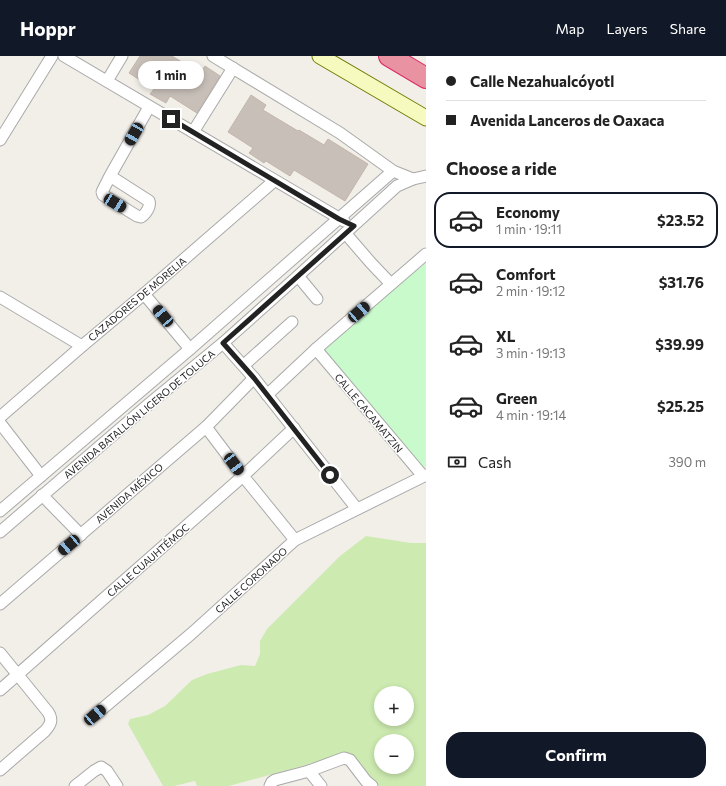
<!DOCTYPE html>
<html lang="en">
<head>
<meta charset="utf-8">
<style>
  body { margin:0; font-family:Commissioner,sans-serif; background:#f2f2f2; color:#222; height:100vh; display:flex; flex-direction:column; font-size:15px; white-space:nowrap }
  * { box-sizing:border-box; margin:0 }
  p { font-size:13px; color:#767676 }
  .icon { flex:none; width:22px; height:22px; fill:none; stroke:currentColor; stroke-width:2; stroke-linecap:round; stroke-linejoin:round }
  .map { position:relative; flex:1; overflow:hidden }
  .drawer { display:flex; flex-direction:column; background:#fff; width:300px }
  .drawer>* { flex:none }
  .guide { display:grid; align-content:center; height:88px; padding:0 20px; background:#fff }
  .controls { position:absolute; left:374px; top:630px; display:grid; gap:8px }
  .controls a { display:grid; place-items:center; width:40px; height:40px; border-radius:50%; background:#fff; box-shadow:0 2px 6px #0003; font-size:20px }
  .end { position:absolute; width:18px; height:18px; margin:-9px; border:5px solid #222; background:#fff; box-shadow:0 0 0 2px #fff }
  .from { border-radius:50% }
  .bubble { position:absolute; height:28px; border-radius:14px; background:#fff; box-shadow:0 2px 6px #0003; font-size:13px; font-weight:700; line-height:28px; text-align:center }
  .car { position:absolute; width:12px; height:24px; margin:-12px -6px; border-radius:5px; box-shadow:0 0 3px 1px #0007; background:linear-gradient(#222 24%,#8ab4d8 0 40%,#222 0 76%,#8ab4d8 0 86%,#222 0) }
  .guide b { display:flex; align-items:center; gap:14px; height:38px; font-size:15px }
  .guide b+b { border-top:1px solid #e0e0e0 }
  .guide i { width:10px; height:10px; background:#222 }
  ul { padding:0; list-style:none }
  li { display:flex; align-items:center; gap:12px; height:56px; margin:0 8px 6px; padding:0 12px; border:2px solid transparent; border-radius:16px }
  li div { flex:1 }
  li b { display:block; font-size:15px }
  li em { font-style:normal; font-weight:700 }
  li.active { border-color:#111827 }
  li>.icon { width:36px; height:36px; stroke-width:1.5 }
  h2 { padding:0 20px; font-size:18px; line-height:48px }
  .pay { display:flex; align-items:center; gap:10px; height:44px; padding:0 20px; font-size:15px }
  .pay p { margin-inline-start:auto }
  .primary-button { display:flex; gap:8px; margin-top:auto; padding:8px 20px }
  .primary-button a { flex:1; height:46px; border-radius:16px; background:#111827; color:#fff; font-size:16px; font-weight:700; line-height:46px; text-align:center }
  header { display:flex; align-items:center; gap:24px; box-sizing:border-box; height:56px; padding:0 20px; background:#111827; color:#fff }
  header strong { font-size:19px }
  nav { display:flex; gap:22px; margin-inline-start:auto; font-size:14px }
  main { display:flex; flex:1; min-height:0 }
  .map>svg:first-child { display:block }
  .grass { fill:#cdebb0; fill-rule:evenodd }
  .park { fill:#c8facc }
  .building { fill:#c7bfb8; stroke:#c4b6ab }
  .lines { fill:none; stroke-linecap:round; stroke-linejoin:round }
  .minor-casing { stroke:#a9a9a9; stroke-width:13 }
  .secondary-casing { stroke:#707d05; stroke-width:17 }
  .motorway-casing { stroke:#dc2a67; stroke-width:22 }
  .minor { stroke:#fff; stroke-width:11 }
  .secondary { stroke:#f7fabf; stroke-width:15 }
  .motorway { stroke:#e892a2; stroke-width:20 }
  .route { stroke:#222; stroke-width:5 }
  .labels { text-anchor:middle; dominant-baseline:central; stroke-width:3; stroke-linejoin:round; paint-order:stroke }
  .street-label { font-size:10px; fill:#222; stroke:#fff }
</style>
</head>
<body>
<header>
<strong>Hoppr</strong>
<nav><a>Map</a><a>Layers</a><a>Share</a></nav>
</header>
<main>
<div class="map">
<svg width="426" height="730" viewBox="0 0 426 730">
  <rect width="100%" height="100%" fill="#f2efe9"/>
  <!-- grass -->
  <path class="grass" d="M 366,480 L 411,487 L 426,487 L 426,730 L 379,730 L 346,698 L 229,730 L 197,730 L 195,725 L 174,730 L 163,730 L 128,668 L 130,663 L 148,659 L 165,650 L 192,624 L 207,618 L 241,609 L 255,610 L 260,598 L 260,585 L 267,573 L 340,500 ZM 381,637 L 407,637 L 407,663 L 381,663 ZM 381,685 L 407,685 L 407,711 L 381,711 Z"/>
  <!-- park -->
  <path class="park" d="M 426,207 L 426,411 L 419,411 L 318,294 Z"/>
  <!-- building -->
  <g class="building">
    <path d="M 140,0 L 172,0 L 200,17 L 205,10 L 220,20 L 197,57 L 170,40 L 166,47 L 150,38 L 154,33 L 129,17 Z"/>
    <path d="M 251,39 L 266,49 L 263,54 L 298,75 L 299,74 L 324,89 L 328,83 L 368,108 L 345,145 L 294,114 L 290,120 L 266,105 L 264,107 L 249,97 L 253,92 L 228,76 Z"/>
  </g>
  <g class="lines">
    <defs>
      <g id="minor">
        <path d="M 64,0 L 344,165"/>
        <path d="M 213,0 L 340,77 L 393,115 L 413,123"/>
        <path d="M 107,25 L 122,0"/>
        <path d="M 193,76 L 233,12"/>
        <path d="M 0,84 L 52,0"/>
        <path d="M 110,120 L 149,145 C 151,150 146,158 141,161 L 137,160 L 103,139 L 102,136 L 110,120 L 149,51"/>
        <path d="M 346,178 L 371,207 L 391,228"/>
        <path d="M 298,220 L 317,243"/>
        <path d="M 144,238 L 190,293"/>
        <path d="M 0,241 L 82,290"/>
        <path d="M 223,287 L 254,322 L 357,453"/>
        <path d="M 316,293 L 423,420"/>
        <path d="M 244,309 L 292,266"/>
        <path d="M 267,339 L 316,293 L 426,198"/>
        <path d="M 0,361 L 82,290 L 144,238 L 274,125"/>
        <path d="M 0,367 L 41,420"/>
        <path d="M 206,371 L 243,420 L 295,484"/>
        <path d="M 42,439 L 81,479"/>
        <path d="M 0,455 L 190,293 L 393,115"/>
        <path d="M 0,476 L 149,348 L 223,287 L 298,220 L 397,130 L 413,123 L 426,120"/>
        <path d="M 0,548 L 206,371 L 254,322"/>
        <path d="M 0,597 L 48,656 C 53,664 51,668 45,675 L 0,714"/>
        <path d="M 0,634 L 243,420 L 294,372"/>
        <path d="M 95,659 L 191,578 L 295,484 L 426,419"/>
        <path d="M 309,715 L 321,730"/>
        <path d="M 75,730 L 94,715 L 101,711 L 107,715 L 117,730"/>
        <path d="M 270,730 L 272,726 L 275,724 L 309,715 L 344,702 L 350,704 L 366,725 L 372,730"/>
      </g>
      <path id="secondary" d="M 320,0 L 426,62"/>
      <path id="motorway" d="M 389,0 L 426,22"/>
    </defs>
    <!-- minor casing -->
    <use href="#minor" class="minor-casing"/>
    <!-- secondary casing -->
    <use href="#secondary" class="secondary-casing"/>
    <!-- motorway casing -->
    <use href="#motorway" class="motorway-casing"/>
    <!-- minor -->
    <use href="#minor" class="minor"/>
    <!-- secondary -->
    <use href="#secondary" class="secondary"/>
    <!-- motorway -->
    <use href="#motorway" class="motorway"/>
  </g>
  <g class="lines">
    <!-- route -->
    <path class="route" d="M 171,63 L 339,163 L 354,170 L 223,287 L 254,322 L 330,419"/>
  </g>
  <g class="labels">
    <!-- street labels -->
    <g class="street-label">
      <text transform="translate(137 243) rotate(-40)">CAZADORES DE MORELIA</text>
      <text transform="translate(369 357) rotate(50)">CALLE CACAMATZIN</text>
      <text transform="translate(139 358) rotate(-40)">AVENIDA BATALLÓN LIGERO DE TOLUCA</text>
      <text transform="translate(129 437) rotate(-41)">AVENIDA MÉXICO</text>
      <text transform="translate(148 504) rotate(-41)">CALLE CUAUHTÉMOC</text>
      <text transform="translate(251 524) rotate(-42)">CALLE CORONADO</text>
    </g>
  </g>
</svg>
<div class="controls">
<a>+</a>
<a>−</a>
</div>
<i class="end from" style="left:330px;top:419px"></i>
<i class="end" style="left:171px;top:63px"></i>
<div class="bubble" style="left:138px;top:5px;width:66px">1 min</div>
<i class="car" style="left:134px;top:78px;rotate:210deg"></i>
<i class="car" style="left:115px;top:147px;rotate:121deg"></i>
<i class="car" style="left:359px;top:256px;rotate:49deg"></i>
<i class="car" style="left:163px;top:260px;rotate:320deg"></i>
<i class="car" style="left:234px;top:408px;rotate:143deg"></i>
<i class="car" style="left:69px;top:489px;rotate:230deg"></i>
<i class="car" style="left:95px;top:659px;rotate:50deg"></i>
</div>
<section class="drawer">
<div class="guide">
<b><i class="from"></i>Calle Nezahualcóyotl</b>
<b><i></i>Avenida Lanceros de Oaxaca</b>
</div>
<h2>Choose a ride</h2>
<ul>
<li class="active"><svg class="icon" aria-label="car" viewBox="0 0 24 24"><path d="M5 17H2v-5l4-1 3-4h7l3 4 3 1v5h-3M9 17h6M6 11h13"/><circle cx="7" cy="17" r="2"/><circle cx="17" cy="17" r="2"/></svg><div><b>Economy</b><p>1 min · 19:11</p></div><em>$23.52</em></li>
<li><svg class="icon" aria-label="car" viewBox="0 0 24 24"><path d="M5 17H2v-5l4-1 3-4h7l3 4 3 1v5h-3M9 17h6M6 11h13"/><circle cx="7" cy="17" r="2"/><circle cx="17" cy="17" r="2"/></svg><div><b>Comfort</b><p>2 min · 19:12</p></div><em>$31.76</em></li>
<li><svg class="icon" aria-label="car" viewBox="0 0 24 24"><path d="M5 17H2v-5l4-1 3-4h7l3 4 3 1v5h-3M9 17h6M6 11h13"/><circle cx="7" cy="17" r="2"/><circle cx="17" cy="17" r="2"/></svg><div><b>XL</b><p>3 min · 19:13</p></div><em>$39.99</em></li>
<li><svg class="icon" aria-label="car" viewBox="0 0 24 24"><path d="M5 17H2v-5l4-1 3-4h7l3 4 3 1v5h-3M9 17h6M6 11h13"/><circle cx="7" cy="17" r="2"/><circle cx="17" cy="17" r="2"/></svg><div><b>Green</b><p>4 min · 19:14</p></div><em>$25.25</em></li>
</ul>
<div class="pay"><svg class="icon" aria-label="cash" viewBox="0 0 24 24"><path d="M3 7h18v10H3z"/><circle cx="12" cy="12" r="2"/></svg>Cash<p>390 m</p></div>
<div class="primary-button"><a>Confirm</a></div>
</section>
</main>
</body>
</html>
